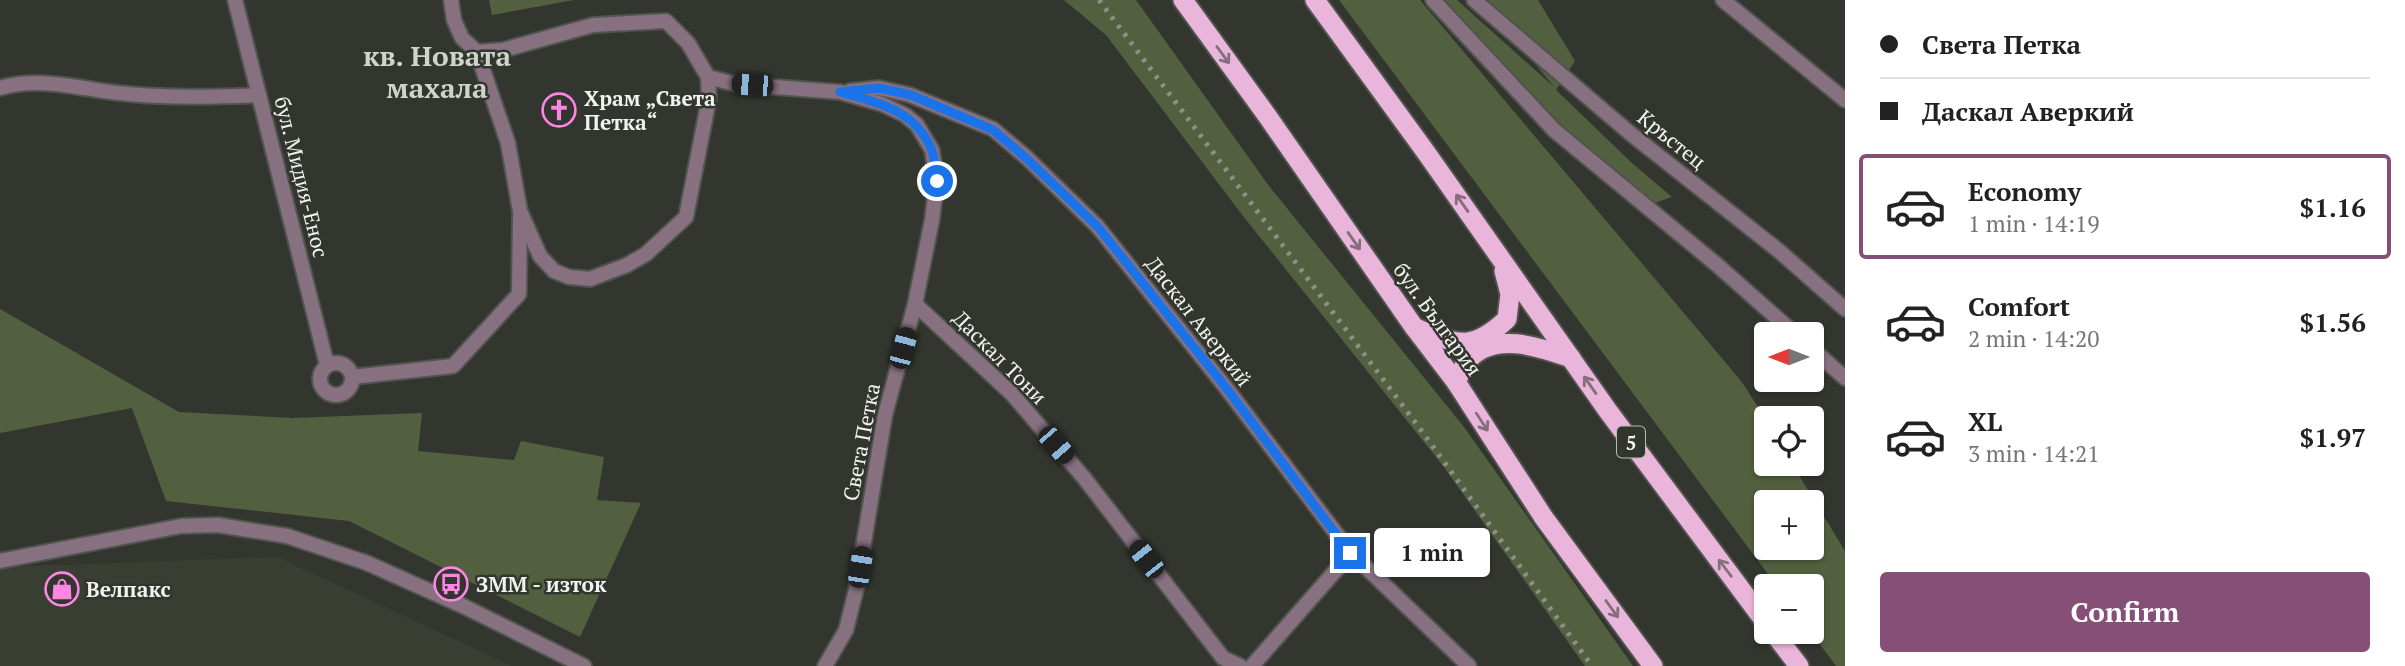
<!DOCTYPE html>
<html lang="en">
<head>
<meta charset="utf-8">
<style>
  body { margin:0; font-family:"PT Serif",serif; background:#f6f6f6; color:#222; height:100vh; display:flex; flex-direction:column; font-size:26px; white-space:nowrap }
  * { box-sizing:border-box; margin:0 }
  p { font-size:23px; color:#767676 }
  .icon { flex:none; width:38px; height:38px; fill:none; stroke:currentColor; stroke-width:2; stroke-linecap:round; stroke-linejoin:round }
  .map { position:relative; flex:1; overflow:hidden }
  .details { display:flex; flex-direction:column; background:#fff; width:560px }
  .details>* { flex:none }
  .hud { display:grid; align-content:center; height:154px; padding:0 35px; background:#fff }
  .needle { width:46px; rotate:270deg }
  .tools { position:absolute; left:1754px; top:322px; display:grid; gap:14px }
  .tools a { display:grid; place-items:center; width:70px; height:70px; border-radius:7px; background:#fff; box-shadow:0 2px 5px #0004; font-size:35px }
  .end { position:absolute; width:32px; height:32px; margin:-16px; border:9px solid #1a73e8; background:#fff; box-shadow:0 0 0 4px #fff }
  .from { border-radius:50% }
  .bubble { position:absolute; height:49px; border-radius:7px; background:#fff; box-shadow:0 2px 5px #0004; font-size:23px; font-weight:700; line-height:49px; text-align:center }
  .car { position:absolute; width:21px; height:42px; margin:-21px -10px; border-radius:9px; box-shadow:0 0 5px 2px #0007; background:linear-gradient(#222 24%,#8ab4d8 0 40%,#222 0 76%,#8ab4d8 0 86%,#222 0) }
  .hud b { display:flex; align-items:center; gap:24px; height:66px; font-size:26px }
  .hud b+b { border-top:2px solid #e0e0e0 }
  .hud i { width:18px; height:18px; background:#222 }
  ul { padding:0; list-style:none }
  li { display:flex; align-items:center; gap:21px; height:105px; margin:0 14px 10px; padding:0 21px; border:4px solid transparent; border-radius:7px }
  li div { flex:1 }
  li b { display:block; font-size:26px }
  li em { font-style:normal; font-weight:700 }
  li.on { border-color:#854f78 }
  li>.icon { width:63px; height:63px; stroke-width:1.5 }
  .cta { display:flex; gap:14px; margin-top:auto; padding:14px 35px }
  .cta a { flex:1; height:80px; border-radius:7px; background:#854f78; color:#fff; font-size:28px; font-weight:700; line-height:80px; text-align:center }
  main { display:flex; flex:1; min-height:0 }
  .map>svg:first-child { display:block }
  .built { fill:#383e31 }
  .green { fill:#52603f; fill-rule:evenodd }
  .lines { fill:none; stroke-linecap:round; stroke-linejoin:round }
  .minor-casing { stroke:#51544e; stroke-width:18 }
  .tertiary-casing { stroke:#51544e; stroke-width:18 }
  .trunk-casing { stroke:#51544e; stroke-width:23 }
  .minor { stroke:#877080; stroke-width:14 }
  .tertiary { stroke:#877080; stroke-width:14 }
  .trunk { stroke:#e9b5da; stroke-width:19 }
  .rail { stroke:#8d8f89; stroke-width:5; stroke-dasharray:3.5 7; stroke-linecap:butt }
  .oneway { stroke:#856f7c }
  .route { stroke:#1a73e8; stroke-width:9 }
  .labels { text-anchor:middle; dominant-baseline:central; stroke-width:5; stroke-linejoin:round; paint-order:stroke }
  .shield { fill:#33362f; stroke:#b8bab5; stroke-width:2 }
  .shield-label { font-size:19px; font-weight:bold; fill:#f1f3ee }
  .poi-label { font-size:21px; font-weight:bold; fill:#f1f3ee; stroke:#33362f; text-anchor:start }
  .street-label { font-size:21px; fill:#f1f3ee; stroke:#33362f }
  .district-label { font-size:28px; font-weight:bold; fill:#cfd4ca; stroke:#33362f }
</style>
</head>
<body>
<main>
<div class="map">
<svg width="1845" height="666" viewBox="0 0 1845 666">
  <rect width="100%" height="100%" fill="#33362f"/>
  <!-- built -->
  <path class="built" d="M 278,557 L 512,666 L 0,666 L 0,567 Z"/>
  <!-- green -->
  <g class="green">
    <path d="M 489,0 L 574,0 L 492,15 Z"/>
    <path d="M 1064,0 L 1136,0 L 1269,186 L 1464,427 L 1633,666 L 1585,666 L 1444,467 L 1243,216 L 1106,35 Z"/>
    <path d="M 1339,0 L 1420,0 L 1742,382 L 1766,420 L 1766,464 L 1792,464 L 1845,551 L 1845,666 L 1836,666 L 1811,632 L 1811,586 L 1777,586 ZM 1811,502 L 1811,548 L 1766,548 L 1766,502 Z"/>
    <path d="M 1444,0 L 1457,0 L 1554,87 L 1484,0 L 1538,0 L 1575,61 L 1556,90 L 1633,164 L 1672,197 L 1649,205 L 1543,114 Z"/>
    <path d="M 0,309 L 179,412 L 292,418 L 422,413 L 418,451 L 514,460 L 521,441 L 604,457 L 597,500 L 641,503 L 580,637 L 349,521 L 166,501 L 132,408 L 0,433 Z"/>
  </g>
  <g class="lines">
    <defs>
      <g id="minor">
        <path d="M 235,0 L 327,365"/>
        <path d="M 451,0 L 454,20 L 462,38 L 477,52 L 508,143 L 520,211 L 540,256 L 554,271 L 569,277 L 590,279 L 627,265 L 646,254 L 686,217 L 709,99 L 708,77 L 735,84 L 840,92 L 882,104 L 905,115 L 917,125 L 932,150 L 937,181 L 932,220 L 915,304 L 885,415 L 856,590 L 846,630 L 825,666"/>
        <path d="M 1433,0 L 1554,130 L 1716,264 L 1795,334"/>
        <path d="M 1474,0 L 1631,134 L 1779,251 L 1845,309"/>
        <path d="M 1723,0 L 1845,100"/>
        <path d="M 477,52 L 503,50 L 593,25 L 666,21 L 688,43 L 708,77"/>
        <path d="M 0,88 C 41,75 87,91 129,94 C 172,98 216,97 259,95"/>
        <path d="M 850,91 L 879,88 L 910,95 L 993,129 L 1026,157 L 1098,227 L 1227,389 L 1351,553 L 1469,666"/>
        <path d="M 915,304 L 1012,394 L 1085,479 L 1223,658 L 1240,666"/>
        <path d="M 1811,348 L 1845,378"/>
        <circle cx="336" cy="379" r="16"/>
        <path d="M 352,377 L 453,366 L 519,294 L 520,216"/>
        <path d="M 1252,666 L 1351,553"/>
      </g>
      <path id="tertiary" d="M 0,561 L 181,526 L 218,525 L 287,536 L 367,563 L 463,606 L 584,666"/>
      <g id="trunk">
        <path d="M 1183,0 L 1268,117 L 1414,327 L 1456,382 L 1544,518 L 1653,666"/>
        <path d="M 1315,0 L 1425,151 L 1608,411 L 1766,623"/>
        <path d="M 1415,328 C 1457,344 1471,353 1507,319 L 1510,294 L 1504,271"/>
        <path d="M 1456,382 C 1460,374 1464,364 1470,358 C 1497,331 1541,348 1571,358"/>
        <path d="M 1773,632 L 1799,666"/>
      </g>
    </defs>
    <!-- minor casing -->
    <use href="#minor" class="minor-casing"/>
    <!-- tertiary casing -->
    <use href="#tertiary" class="tertiary-casing"/>
    <!-- trunk casing -->
    <use href="#trunk" class="trunk-casing"/>
    <!-- minor -->
    <use href="#minor" class="minor"/>
    <!-- tertiary -->
    <use href="#tertiary" class="tertiary"/>
    <!-- trunk -->
    <use href="#trunk" class="trunk"/>
    <!-- rail -->
    <path class="rail" d="M 1099,0 L 1418,426 L 1592,666"/>
  </g>
  <!-- one-way arrows -->
  <defs><path id="oneway-shaft" d="M-6 0H5M1.5-3L5.5 0L1.5 3" fill="none" stroke-width="1.6" stroke-linecap="round" stroke-linejoin="round" transform="scale(1.75)"/></defs>
  <g class="oneway">
    <use href="#oneway-shaft" transform="translate(1223 55) rotate(54)"/>
    <use href="#oneway-shaft" transform="translate(1462 203) rotate(-125)"/>
    <use href="#oneway-shaft" transform="translate(1354 241) rotate(55)"/>
    <use href="#oneway-shaft" transform="translate(1590 385) rotate(-125)"/>
    <use href="#oneway-shaft" transform="translate(1482 422) rotate(57)"/>
    <use href="#oneway-shaft" transform="translate(1725 568) rotate(-127)"/>
    <use href="#oneway-shaft" transform="translate(1612 609) rotate(54)"/>
  </g>
  <g class="lines">
    <!-- route -->
    <path class="route" d="M 937,181 C 935,171 935,157 931,148 C 914,110 877,102 840,92 L 879,88 L 911,95 L 993,130 L 1026,158 L 1098,227 L 1227,389 L 1350,553"/>
  </g>
  <!-- icons -->
  <defs>
    <symbol id="church-ring" viewBox="-11 -11 22 22"><circle r="9.5" fill="#33362f" stroke="#fd86e2" stroke-width="1.5"/><path d="M-1.2-6h2.4v3.5h3.3v2.4h-3.3V6h-2.4V-.1h-3.3v-2.4h3.3Z" fill="#fd86e2"/></symbol>
    <symbol id="bus-ring" viewBox="-11 -11 22 22"><circle r="9.5" fill="#33362f" stroke="#fd86e2" stroke-width="1.5"/><path d="M-5-6H5V4H4V6H2V4H-2V6H-4V4H-5ZM-3.5-4V0h7V-4ZM-3.5 1.2v1.5H-2V1.2ZM2 1.2v1.5H3.5V1.2Z" fill="#fd86e2"/></symbol>
    <symbol id="shop-ring" viewBox="-11 -11 22 22"><circle r="9.5" fill="#33362f" stroke="#fd86e2" stroke-width="1.5"/><path d="M-5-2.5h2.3a2.7 3.5 0 0 1 5.4 0H5L5.5 6h-11ZM-1.5-2.5h3a1.5 2.3 0 0 0-3 0Z" fill="#fd86e2"/></symbol>
  </defs>
  <g fill-rule="evenodd">
    <use href="#church-ring" x="540" y="91" width="38" height="38"/>
    <use href="#bus-ring" x="432" y="565" width="38" height="38"/>
    <use href="#shop-ring" x="43" y="570" width="38" height="38"/>
  </g>
  <g class="labels">
    <!-- shield labels -->
    <rect class="shield" x="1617" y="426.5" width="28" height="31" rx="5"/>
    <g class="shield-label">
      <text x="1631" y="442">5</text>
    </g>
    <!-- poi labels -->
    <g class="poi-label">
      <text x="584" y="98">Храм „Света<tspan x="584" dy="24">Петка“</tspan></text>
      <text x="476" y="584">ЗММ - изток</text>
      <text x="86" y="589">Велпакс</text>
    </g>
    <!-- street labels -->
    <g class="street-label">
      <text transform="translate(1672 139) rotate(39)">Кръстец</text>
      <text transform="translate(302 177) rotate(76)">бул. Мидия-Енос</text>
      <text transform="translate(1438 319) rotate(54)">бул. България</text>
      <text transform="translate(1199 321) rotate(52)">Даскал Аверкий</text>
      <text transform="translate(1000 357) rotate(45)">Даскал Тони</text>
      <text transform="translate(861 442) rotate(-79)">Света Петка</text>
    </g>
    <!-- district labels -->
    <g class="district-label">
      <text x="437" y="55">кв. Новата<tspan x="437" dy="32">махала</tspan></text>
    </g>
  </g>
</svg>
<div class="tools">
<a><svg class="needle" viewBox="-14 -14 28 28"><path d="M0-13l5 13h-10z" fill="#e53935"/><path d="M0 13l5-13h-10z" fill="#767676"/></svg></a>
<a><svg class="icon" aria-label="locate" viewBox="0 0 24 24"><circle cx="12" cy="12" r="6"/><path d="M12 2v4M12 18v4M2 12h4M18 12h4"/></svg></a>
<a>+</a>
<a>−</a>
</div>
<i class="end from" style="left:937px;top:181px"></i>
<i class="end" style="left:1350px;top:553px"></i>
<div class="bubble" style="left:1374px;top:528px;width:116px">1 min</div>
<i class="car" style="left:752px;top:85px;rotate:274deg"></i>
<i class="car" style="left:903px;top:348px;rotate:15deg"></i>
<i class="car" style="left:1056px;top:445px;rotate:139deg"></i>
<i class="car" style="left:1146px;top:559px;rotate:322deg"></i>
<i class="car" style="left:860px;top:567px;rotate:9deg"></i>
</div>
<section class="details">
<div class="hud">
<b><i class="from"></i>Света Петка</b>
<b><i></i>Даскал Аверкий</b>
</div>
<ul>
<li class="on"><svg class="icon" aria-label="car" viewBox="0 0 24 24"><path d="M5 17H2v-5l4-1 3-4h7l3 4 3 1v5h-3M9 17h6M6 11h13"/><circle cx="7" cy="17" r="2"/><circle cx="17" cy="17" r="2"/></svg><div><b>Economy</b><p>1 min · 14:19</p></div><em>$1.16</em></li>
<li><svg class="icon" aria-label="car" viewBox="0 0 24 24"><path d="M5 17H2v-5l4-1 3-4h7l3 4 3 1v5h-3M9 17h6M6 11h13"/><circle cx="7" cy="17" r="2"/><circle cx="17" cy="17" r="2"/></svg><div><b>Comfort</b><p>2 min · 14:20</p></div><em>$1.56</em></li>
<li><svg class="icon" aria-label="car" viewBox="0 0 24 24"><path d="M5 17H2v-5l4-1 3-4h7l3 4 3 1v5h-3M9 17h6M6 11h13"/><circle cx="7" cy="17" r="2"/><circle cx="17" cy="17" r="2"/></svg><div><b>XL</b><p>3 min · 14:21</p></div><em>$1.97</em></li>
</ul>
<div class="cta"><a>Confirm</a></div>
</section>
</main>
</body>
</html>
